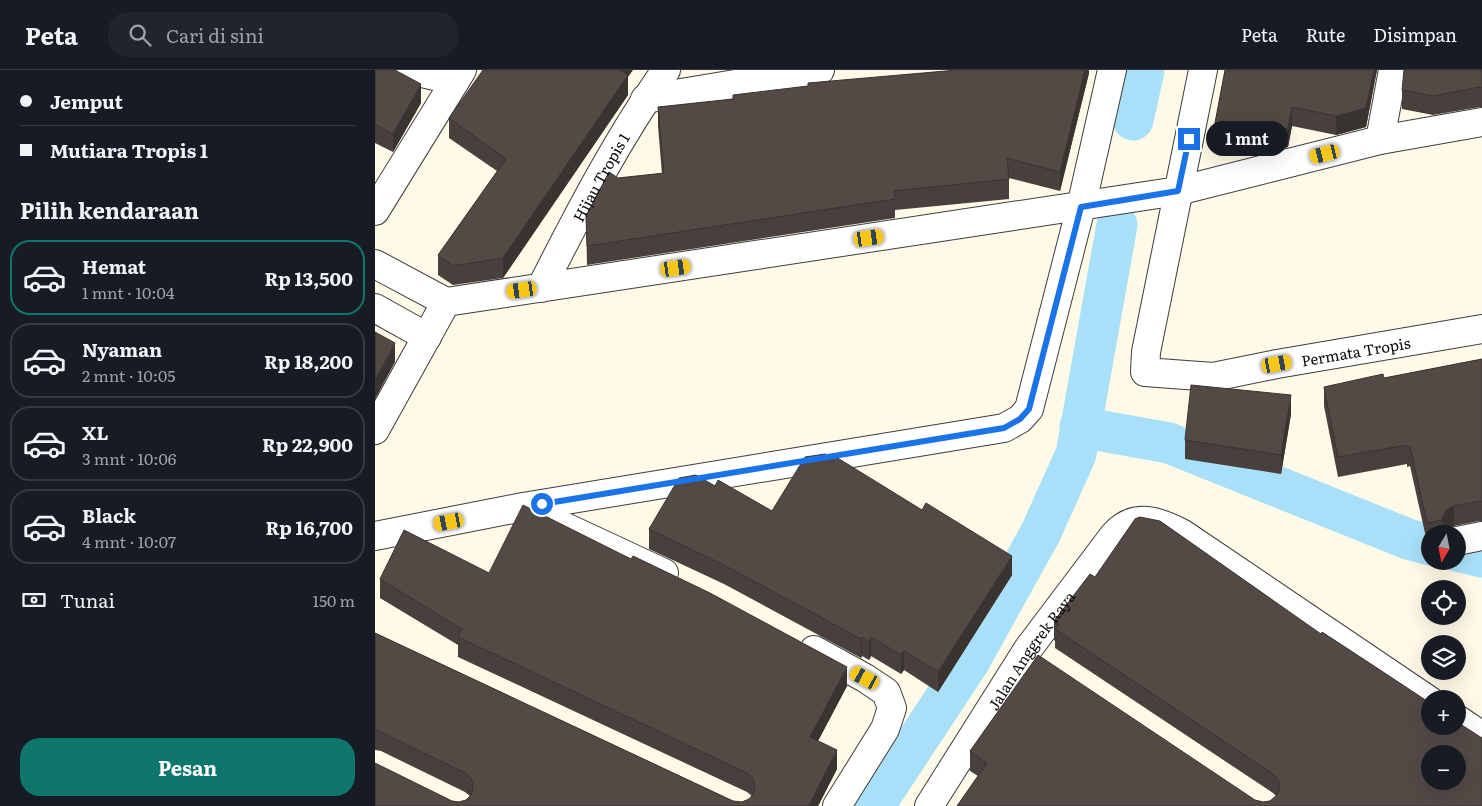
<!DOCTYPE html>
<html lang="id">
<head>
<meta charset="utf-8">
<style>
  body { margin:0; font-family:Literata,serif; background:#20242c; color:#f1f3f6; height:100vh; display:flex; flex-direction:column; font-size:19px; white-space:nowrap }
  * { box-sizing:border-box; margin:0 }
  p { font-size:16px; color:#9ea1a6 }
  .icon { flex:none; width:28px; height:28px; fill:none; stroke:currentColor; stroke-width:2; stroke-linecap:round; stroke-linejoin:round }
  .map { position:relative; flex:1; overflow:hidden }
  .sheet { display:flex; flex-direction:column; background:#171b24; width:375px }
  .sheet>* { flex:none }
  .hud { display:grid; align-content:center; height:110px; padding:0 20px; background:#171b24 }
  .needle { width:32px; rotate:190deg }
  .fabs { position:absolute; left:1046px; top:455px; display:grid; gap:10px }
  .fabs a { display:grid; place-items:center; width:45px; height:45px; border-radius:50%; background:#171b24; box-shadow:0 5px 20px #0002; font-size:25px }
  .end { position:absolute; width:22px; height:22px; margin:-11px; border:6px solid #1a73e8; background:#fff; box-shadow:0 0 0 2px #fff }
  .from { border-radius:50% }
  .bubble { position:absolute; height:35px; border-radius:18px; background:#171b24; box-shadow:0 5px 20px #0002; font-size:16px; font-weight:700; line-height:35px; text-align:center }
  .car { position:absolute; width:15px; height:30px; margin:-15px -8px; border-radius:6px; box-shadow:0 0 4px 1px #0007; background:linear-gradient(#f5c518 24%,#345 0 40%,#f5c518 0 76%,#345 0 86%,#f5c518 0) }
  .hud b { display:flex; align-items:center; gap:18px; height:48px; font-size:19px }
  .hud b+b { border-top:1px solid #363941 }
  .hud i { width:12px; height:12px; background:#f1f3f6 }
  ul { padding:0; list-style:none }
  li { display:flex; align-items:center; gap:15px; height:75px; margin:0 10px 8px; padding:0 10px; border:2px solid #363941; border-radius:20px }
  li div { flex:1 }
  li b { display:block; font-size:19px }
  li em { font-style:normal; font-weight:700 }
  li.current { border-color:#0f766e }
  li>.icon { width:45px; height:45px; stroke-width:1.5 }
  h2 { padding:0 20px; font-size:22px; line-height:60px }
  .pay { display:flex; align-items:center; gap:12px; height:55px; padding:0 20px; font-size:19px }
  .pay p { margin-inline-start:auto }
  .button { display:flex; gap:10px; margin-top:auto; padding:10px 20px }
  .button a { flex:1; height:58px; border-radius:20px; background:#0f766e; color:#fff; font-size:20px; font-weight:700; line-height:58px; text-align:center }
  header { display:flex; align-items:center; gap:30px; box-sizing:border-box; height:70px; padding:0 25px; background:#171b24; border-bottom:1px solid #363941 }
  header strong { font-size:24px }
  nav { display:flex; gap:28px; margin-inline-start:auto; font-size:18px }
  .search { width:350px; height:45px; background:#20242c; display:flex; align-items:center; gap:12px; box-sizing:border-box; padding:0 18px; border-radius:20px; color:#9ea1a6; font-size:19px }
  main { display:flex; flex:1; min-height:0 }
  .map>svg:first-child { display:block }
  .lines { fill:none; stroke-linecap:round; stroke-linejoin:round }
  .canal { stroke:#a9e0f9; stroke-width:41 }
  .street-casing { stroke:#3d3d3d; stroke-width:30 }
  .street { stroke:#fff; stroke-width:28 }
  .wall { fill:#47403c }
  .shaded-wall { fill:#3a3431 }
  .building { fill:#534a46; stroke:#3a3431; fill-rule:evenodd }
  .route { stroke:#1a73e8; stroke-width:6 }
  .labels { text-anchor:middle; dominant-baseline:central; stroke-width:5; stroke-linejoin:round; paint-order:stroke }
  .street-label { font-size:15px; fill:#0a0a0a; stroke:#fff }
</style>
</head>
<body>
<header>
<strong>Peta</strong>
<div class="search"><svg class="icon" aria-label="search" viewBox="0 0 24 24"><circle cx="10" cy="10" r="6"/><path d="M15 15l6 6"/></svg>Cari di sini</div>
<nav><a>Peta</a><a>Rute</a><a>Disimpan</a></nav>
</header>
<main>
<section class="sheet">
<div class="hud">
<b><i class="from"></i>Jemput</b>
<b><i></i>Mutiara Tropis 1</b>
</div>
<h2>Pilih kendaraan</h2>
<ul>
<li class="current"><svg class="icon" aria-label="car" viewBox="0 0 24 24"><path d="M5 17H2v-5l4-1 3-4h7l3 4 3 1v5h-3M9 17h6M6 11h13"/><circle cx="7" cy="17" r="2"/><circle cx="17" cy="17" r="2"/></svg><div><b>Hemat</b><p>1 mnt · 10:04</p></div><em>Rp 13,500</em></li>
<li><svg class="icon" aria-label="car" viewBox="0 0 24 24"><path d="M5 17H2v-5l4-1 3-4h7l3 4 3 1v5h-3M9 17h6M6 11h13"/><circle cx="7" cy="17" r="2"/><circle cx="17" cy="17" r="2"/></svg><div><b>Nyaman</b><p>2 mnt · 10:05</p></div><em>Rp 18,200</em></li>
<li><svg class="icon" aria-label="car" viewBox="0 0 24 24"><path d="M5 17H2v-5l4-1 3-4h7l3 4 3 1v5h-3M9 17h6M6 11h13"/><circle cx="7" cy="17" r="2"/><circle cx="17" cy="17" r="2"/></svg><div><b>XL</b><p>3 mnt · 10:06</p></div><em>Rp 22,900</em></li>
<li><svg class="icon" aria-label="car" viewBox="0 0 24 24"><path d="M5 17H2v-5l4-1 3-4h7l3 4 3 1v5h-3M9 17h6M6 11h13"/><circle cx="7" cy="17" r="2"/><circle cx="17" cy="17" r="2"/></svg><div><b>Black</b><p>4 mnt · 10:07</p></div><em>Rp 16,700</em></li>
</ul>
<div class="pay"><svg class="icon" aria-label="cash" viewBox="0 0 24 24"><path d="M3 7h18v10H3z"/><circle cx="12" cy="12" r="2"/></svg>Tunai<p>150 m</p></div>
<div class="button"><a>Pesan</a></div>
</section>
<div class="map">
<svg width="1107" height="736" viewBox="0 0 1107 736">
  <rect width="100%" height="100%" fill="#fff9e7"/>
  <g class="lines">
    <!-- canal -->
    <g class="canal">
      <path d="M 758,50 L 769,0"/>
      <path d="M 705,357 L 794,373 L 1033,469 L 1055,475"/>
      <path d="M 1082,481 L 1107,487"/>
      <path d="M 499,736 L 594,592 L 666,462 L 701,384 L 742,155"/>
    </g>
    <defs>
      <g id="street">
        <path d="M 34,0 L 80,11"/>
        <path id="s1" d="M 828,0 L 771,282 L 770,302 L 838,307 L 902,294 L 1107,259"/>
        <path d="M 270,29 L 445,0"/>
        <path d="M 1005,70 L 1018,0"/>
        <path d="M 0,141 L 87,0"/>
        <path d="M 0,194 L 71,232 L 803,121 L 1005,70 L 1107,52"/>
        <path id="s2" d="M 166,218 C 204,143 243,68 291,0"/>
        <path d="M 0,238 L 52,267"/>
        <path d="M 0,360 L 71,232"/>
        <path d="M 186,455 L 289,503"/>
        <path d="M 0,466 L 148,437 L 629,358 L 645,349 L 654,339 L 706,137 L 737,0"/>
        <path d="M 1082,471 L 1107,466"/>
        <path d="M 439,580 L 490,608 L 511,622 L 517,638 L 510,659 L 462,736"/>
        <path d="M 1082,649 L 1107,666"/>
        <path id="s3" d="M 554,736 L 653,579 L 739,465 C 759,442 784,451 808,464 L 1055,631"/>
      </g>
    </defs>
    <!-- street casing -->
    <use href="#street" class="street-casing"/>
    <!-- street -->
    <use href="#street" class="street"/>
  </g>
  <!-- wall -->
  <g class="wall">
    <path d="M 0,0 L 46,33 L 18,82 L 0,73 Z"/>
    <path d="M 714,0 L 714,3 L 685,121 L 634,108 L 634,129 L 520,140 L 520,148 L 212,195 L 211,146 L 243,108 L 287,104 L 283,56 L 283,37 L 358,29 L 358,25 Z"/>
    <path d="M 850,0 L 1002,0 L 991,57 L 961,65 L 917,56 L 913,77 L 889,83 L 840,72 L 840,53 Z"/>
    <path d="M 1107,0 L 1107,37 L 1105,37 L 1058,45 L 1027,39 L 1027,20 Z"/>
    <path d="M 253,7 L 253,25 L 128,208 L 78,215 L 63,205 L 63,185 L 122,101 L 74,68 L 74,48 Z"/>
    <path d="M 1107,289 L 1107,451 L 1104,451 L 1079,456 L 1071,460 L 1069,464 L 1055,464 L 1055,471 L 1052,472 L 1035,396 L 1032,397 L 1032,394 L 963,407 L 949,336 L 949,317 L 1009,308 Z"/>
    <path d="M 916,344 L 906,404 L 810,389 L 810,370 Z"/>
    <path d="M 340,416 L 397,441 L 637,505 L 563,622 L 529,600 L 526,604 L 496,586 L 494,590 L 487,586 L 486,588 L 349,514 L 274,479 L 274,459 Z"/>
    <path d="M 114,503 L 472,616 L 443,671 L 462,699 L 443,736 L 0,736 L 77,731 L 84,732 L 91,730 L 95,726 L 90,722 L 6,681 L 0,680 L 0,563 L 358,731 L 367,732 L 374,729 L 377,726 L 372,722 L 83,587 L 83,575 L 5,528 L 5,509 Z"/>
    <path d="M 679,551 L 1107,736 L 582,736 L 603,706 L 595,701 L 595,681 L 880,730 L 888,732 L 895,731 L 901,726 L 898,723 L 680,578 L 680,571 L 679,570 Z"/>
  </g>
  <!-- shaded-wall -->
  <g class="shaded-wall">
    <path d="M 245,0 L 258,0 L 253,7 L 253,25 L 128,208 L 128,188 Z"/>
    <path d="M 710,0 L 714,0 L 714,3 L 685,121 L 685,102 Z"/>
    <path d="M 999,0 L 1002,0 L 991,57 L 961,65 L 961,46 Z"/>
    <path d="M 46,14 L 46,33 L 18,82 L 18,64 Z"/>
    <path d="M 917,37 L 917,56 L 913,77 L 889,83 L 889,64 Z"/>
    <path d="M 20,273 L 20,292 L 0,329 L 0,310 Z"/>
    <path d="M 916,325 L 916,344 L 906,404 L 906,385 Z"/>
    <path d="M 1079,436 L 1079,456 L 1071,460 L 1069,464 L 1067,464 L 1067,450 L 1071,440 Z"/>
    <path d="M 637,486 L 637,505 L 563,622 L 563,602 Z"/>
    <path d="M 487,567 L 487,586 L 486,588 L 486,569 Z"/>
    <path d="M 496,567 L 496,586 L 494,590 L 494,571 Z"/>
    <path d="M 529,581 L 529,600 L 526,604 L 526,585 Z"/>
    <path d="M 472,597 L 472,616 L 435,686 L 435,667 Z"/>
    <path d="M 462,680 L 462,699 L 443,736 L 434,736 Z"/>
  </g>
  <!-- building -->
  <g class="building">
    <path d="M 0,0 L 20,0 L 46,14 L 18,64 L 0,54 Z"/>
    <path d="M 108,0 L 245,0 L 253,5 L 128,188 L 78,196 L 63,185 L 131,89 L 74,48 Z"/>
    <path d="M 582,0 L 710,0 L 685,102 L 632,88 L 634,109 L 519,121 L 520,129 L 212,176 L 211,146 L 234,102 L 243,108 L 289,103 L 283,37 L 358,29 L 358,25 L 433,16 L 433,13 Z"/>
    <path d="M 850,0 L 999,0 L 991,38 L 961,46 L 917,37 L 913,58 L 889,64 L 840,53 Z"/>
    <path d="M 1029,0 L 1107,0 L 1107,18 L 1105,17 L 1058,26 L 1027,20 Z"/>
    <path d="M 0,262 L 20,273 L 0,310 Z"/>
    <path d="M 1107,289 L 1107,432 L 1104,431 L 1079,436 L 1071,440 L 1067,450 L 1052,453 L 1035,377 L 1032,377 L 1032,375 L 963,387 L 949,317 L 1008,304 L 1009,308 Z"/>
    <path d="M 816,315 L 916,325 L 906,385 L 810,370 Z"/>
    <path d="M 450,384 L 459,390 L 461,387 L 547,440 L 551,433 L 637,486 L 563,602 L 529,581 L 526,585 L 496,567 L 494,571 L 487,567 L 486,569 L 349,495 L 274,459 L 304,408 L 321,405 L 340,416 L 343,410 L 397,441 L 430,387 Z"/>
    <path d="M 148,435 L 256,489 L 258,486 L 335,523 L 472,597 L 435,667 L 462,680 L 434,736 L 0,736 L 0,693 L 77,731 L 84,732 L 91,730 L 97,724 L 98,715 L 96,708 L 90,703 L 6,662 L 0,660 L 0,563 L 358,731 L 367,732 L 374,729 L 379,723 L 380,715 L 377,707 L 372,703 L 83,567 L 87,559 L 5,509 L 29,460 L 114,503 Z"/>
    <path d="M 765,447 L 785,451 L 946,564 L 947,562 L 996,594 L 1055,633 L 1055,656 L 1082,656 L 1082,652 L 1107,668 L 1107,736 L 582,736 L 612,693 L 595,681 L 663,585 L 880,730 L 888,732 L 895,731 L 902,725 L 905,717 L 903,710 L 898,704 L 680,559 L 684,554 L 679,551 L 715,504 L 720,507 L 760,449 ZM 1055,684 L 1082,684 L 1082,711 L 1055,711 Z"/>
  </g>
  <g class="lines">
    <!-- route -->
    <path class="route" d="M 167,434 L 629,358 L 645,349 L 654,339 L 706,137 L 803,121 L 814,69"/>
  </g>
  <g class="labels">
    <!-- street labels -->
    <g class="street-label">
      <text stroke="none"><textPath href="#s2" startOffset="126">Hijau Tropis 1</textPath></text>
      <text stroke="none"><textPath href="#s1" startOffset="521">Permata Tropis</textPath></text>
      <text stroke="none"><textPath href="#s3" startOffset="186">Jalan Anggrek Raya</textPath></text>
    </g>
  </g>
</svg>
<div class="fabs">
<a><svg class="needle" viewBox="-14 -14 28 28"><path d="M0-13l5 13h-10z" fill="#e53935"/><path d="M0 13l5-13h-10z" fill="#9ea1a6"/></svg></a>
<a><svg class="icon" aria-label="locate" viewBox="0 0 24 24"><circle cx="12" cy="12" r="6"/><path d="M12 2v4M12 18v4M2 12h4M18 12h4"/></svg></a>
<a><svg class="icon" aria-label="layers" viewBox="0 0 24 24"><path d="M12 4l9 5-9 5-9-5zM3 14l9 5 9-5"/></svg></a>
<a>+</a>
<a>−</a>
</div>
<i class="end from" style="left:167px;top:434px"></i>
<i class="end" style="left:814px;top:69px"></i>
<div class="bubble" style="left:831px;top:51px;width:82px">1 mnt</div>
<i class="car" style="left:950px;top:84px;rotate:256deg"></i>
<i class="car" style="left:494px;top:168px;rotate:82deg"></i>
<i class="car" style="left:301px;top:198px;rotate:82deg"></i>
<i class="car" style="left:147px;top:220px;rotate:262deg"></i>
<i class="car" style="left:902px;top:294px;rotate:80deg"></i>
<i class="car" style="left:74px;top:452px;rotate:259deg"></i>
<i class="car" style="left:490px;top:608px;rotate:298deg"></i>
</div>
</main>
</body>
</html>
